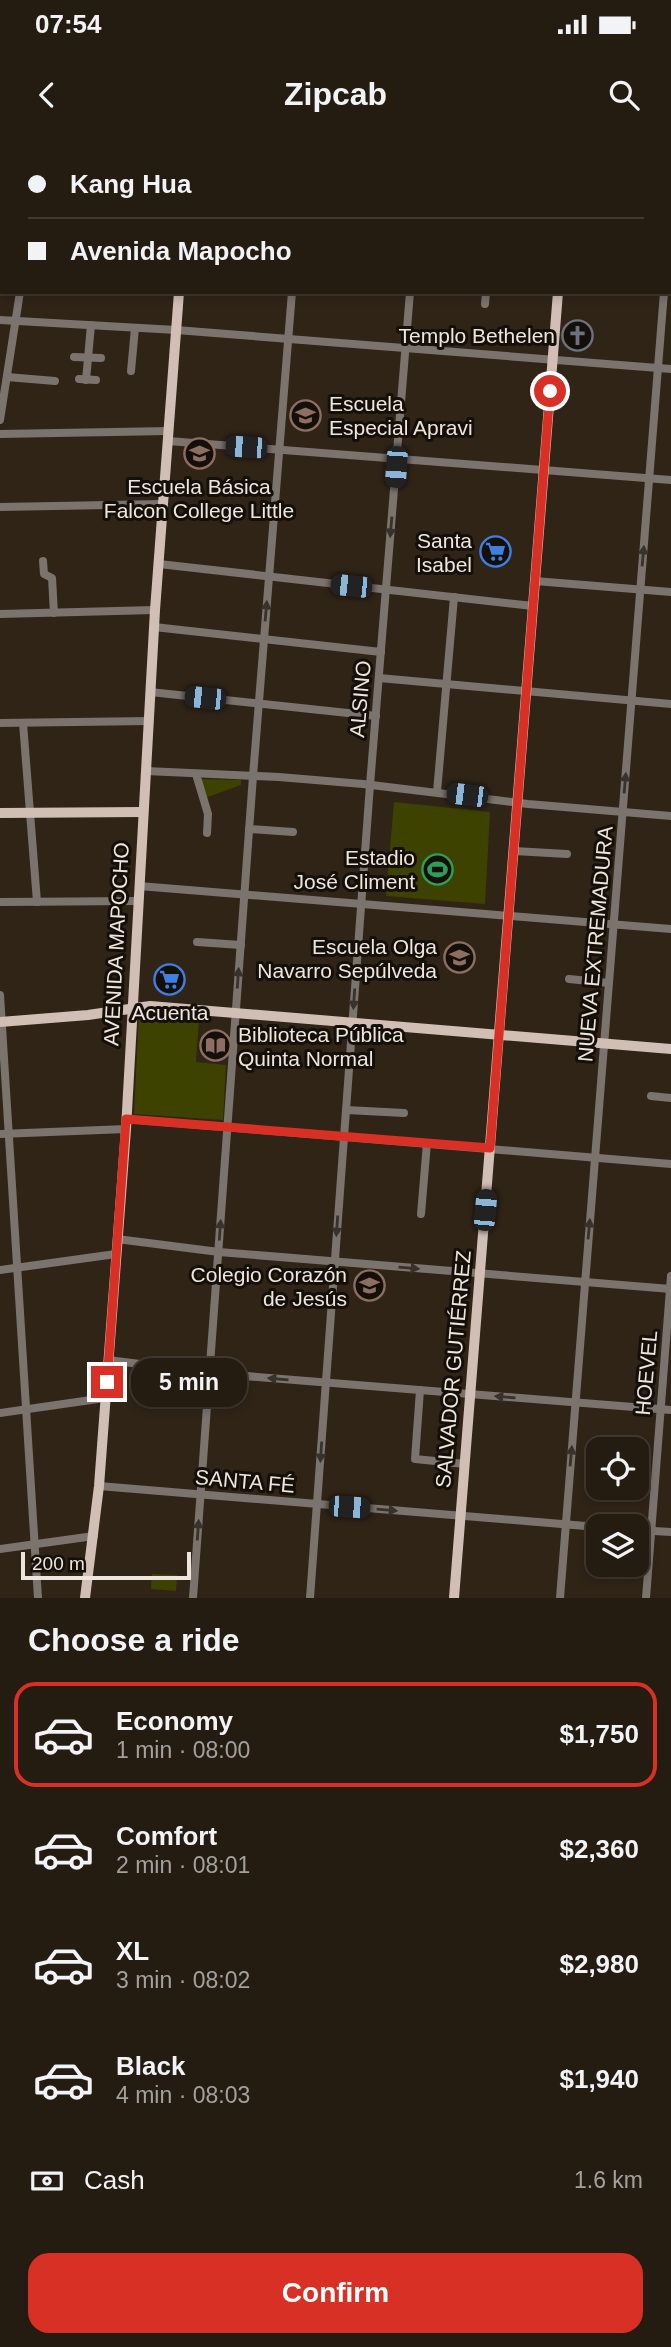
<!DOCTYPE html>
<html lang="en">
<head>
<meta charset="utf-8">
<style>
  body { margin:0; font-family:Helvetica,sans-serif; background:#30281f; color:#f1f3f6; height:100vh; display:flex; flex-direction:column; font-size:26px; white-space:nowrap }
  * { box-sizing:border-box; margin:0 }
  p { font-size:23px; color:#a3a19f }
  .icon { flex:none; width:38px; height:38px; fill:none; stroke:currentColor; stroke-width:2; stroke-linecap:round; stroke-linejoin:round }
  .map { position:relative; height:1458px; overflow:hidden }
  .details { display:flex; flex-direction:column; background:#241b11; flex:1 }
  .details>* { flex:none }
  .guide { position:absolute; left:0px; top:0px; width:672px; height:154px; box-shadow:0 4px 10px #0003,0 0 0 2px #413931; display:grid; align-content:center; height:154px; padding:0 28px; background:#241b11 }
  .fabs { position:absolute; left:586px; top:1297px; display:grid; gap:14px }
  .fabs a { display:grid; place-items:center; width:63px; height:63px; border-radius:14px; background:#241b11; box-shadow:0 4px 10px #0003,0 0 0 2px #413931; font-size:35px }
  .scale { position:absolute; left:21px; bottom:18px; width:170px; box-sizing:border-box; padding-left:7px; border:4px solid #eee6dd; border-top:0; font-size:19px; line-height:24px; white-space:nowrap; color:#eee6dd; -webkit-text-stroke:5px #140f09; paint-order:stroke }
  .end { position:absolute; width:32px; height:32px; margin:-16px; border:9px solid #d93025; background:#fff; box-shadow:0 0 0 4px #fff }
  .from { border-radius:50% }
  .bubble { position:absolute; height:49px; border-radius:21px; background:#241b11; box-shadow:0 4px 10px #0003,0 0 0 2px #413931; font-size:23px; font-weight:600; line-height:49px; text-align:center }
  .car { position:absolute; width:21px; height:42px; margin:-21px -10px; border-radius:9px; box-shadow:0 0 5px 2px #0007; background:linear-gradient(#222 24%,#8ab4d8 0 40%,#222 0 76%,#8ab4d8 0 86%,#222 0) }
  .guide b { display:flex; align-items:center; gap:24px; height:66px; font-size:26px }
  .guide b+b { border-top:2px solid #413931 }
  .guide i { width:18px; height:18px; background:#f1f3f6 }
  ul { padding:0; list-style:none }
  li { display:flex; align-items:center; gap:21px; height:105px; margin:0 14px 10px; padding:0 14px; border:4px solid transparent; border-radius:21px }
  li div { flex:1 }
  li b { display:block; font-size:26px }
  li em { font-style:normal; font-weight:600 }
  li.on { border-color:#d93025 }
  li>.icon { width:63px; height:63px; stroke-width:1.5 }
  h2 { padding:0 28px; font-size:32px; line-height:84px }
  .pay { display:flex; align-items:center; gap:18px; height:77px; padding:0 28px; font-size:26px }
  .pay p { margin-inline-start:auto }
  .action { display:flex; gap:14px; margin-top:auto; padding:14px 28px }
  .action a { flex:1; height:80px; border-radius:21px; background:#d93025; color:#fff; font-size:28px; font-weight:600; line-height:80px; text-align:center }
  .status { display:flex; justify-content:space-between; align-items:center; height:49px; padding:0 35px; background:#241b11; direction:ltr }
  .status svg { height:19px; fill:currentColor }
  header { display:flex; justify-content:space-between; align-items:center; height:91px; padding:0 28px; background:#241b11; font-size:32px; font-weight:600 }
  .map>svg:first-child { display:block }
  .green { fill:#3d4200 }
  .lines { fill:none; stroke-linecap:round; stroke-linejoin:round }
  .minor { stroke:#7b736e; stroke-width:8 }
  .major { stroke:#d1bfb5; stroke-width:10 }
  .oneway { fill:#38322c }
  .route { stroke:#d93025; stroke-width:9 }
  .labels { text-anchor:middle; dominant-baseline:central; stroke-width:6; stroke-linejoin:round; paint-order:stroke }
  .poi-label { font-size:21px; fill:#eee6dd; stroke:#140f09; text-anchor:end }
  .street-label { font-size:21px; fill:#eee6dd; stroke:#140f09 }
</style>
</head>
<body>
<div class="status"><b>07:54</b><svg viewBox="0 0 49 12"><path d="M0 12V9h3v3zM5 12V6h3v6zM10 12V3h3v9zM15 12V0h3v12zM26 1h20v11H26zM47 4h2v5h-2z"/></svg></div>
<header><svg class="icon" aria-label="back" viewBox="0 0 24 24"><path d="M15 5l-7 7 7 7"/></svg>Zipcab<svg class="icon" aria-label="search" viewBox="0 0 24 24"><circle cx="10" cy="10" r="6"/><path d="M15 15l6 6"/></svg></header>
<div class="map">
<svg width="671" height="1458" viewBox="0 0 671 1458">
  <rect width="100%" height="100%" fill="#302417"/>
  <!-- green -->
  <g class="green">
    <path d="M 200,639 L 241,640 L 241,645 L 205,658 Z"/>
    <path d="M 394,662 L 490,672 L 485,764 L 386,756 Z"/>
    <path d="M 139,875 L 199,880 L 196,922 L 226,925 L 223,980 L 134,974 Z"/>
    <path d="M 152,1434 L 177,1435 L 176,1451 L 151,1449 Z"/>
  </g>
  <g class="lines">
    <!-- minor -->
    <g class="minor">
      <path d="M 44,2 L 44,0"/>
      <path d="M 304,2 L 304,0"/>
      <path d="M 422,2 L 422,0"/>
      <path d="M 0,6 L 2,6"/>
      <path d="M 670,22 L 671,22"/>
      <path d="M 670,73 L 671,63"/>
      <path d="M 670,136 L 671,136"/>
      <path d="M 485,164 L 486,152"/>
      <path d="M 0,180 L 176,190 L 671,229"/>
      <path d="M 74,217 L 101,218"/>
      <path d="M 131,231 L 135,188"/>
      <path d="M 7,237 L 55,241"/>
      <path d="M 79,239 L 96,240"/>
      <path d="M 86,240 L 91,185"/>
      <path d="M 0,280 L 20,152"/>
      <path d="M 0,294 L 169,291"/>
      <path d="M 168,301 L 671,340"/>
      <path d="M 0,367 L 163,364"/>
      <path d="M 43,421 L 44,434 L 52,438 L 54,473"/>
      <path d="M 159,424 L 533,466"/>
      <path d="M 535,441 L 671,452"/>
      <path d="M 0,474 L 155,470"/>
      <path d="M 154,487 L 381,512"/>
      <path d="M 379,538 L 671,564"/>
      <path d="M 150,552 L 376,576"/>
      <path d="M 0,583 L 149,581"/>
      <path d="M 23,583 L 37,762"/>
      <path d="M 146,631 L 279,637 L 363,644 L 528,664 L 671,676"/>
      <path d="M 196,634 L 208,674 L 207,693"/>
      <path d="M 437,652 L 454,457"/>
      <path d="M 249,689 L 293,692"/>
      <path d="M 514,711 L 567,714"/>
      <path d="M 139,746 L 671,789"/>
      <path d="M 0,762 L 138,761"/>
      <path d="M 197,802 L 241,805"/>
      <path d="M 569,839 L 609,843"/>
      <path d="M 0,855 L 38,1458"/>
      <path d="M 651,956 L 671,958"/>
      <path d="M 346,970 L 404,973"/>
      <path d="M 126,979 L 671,1024"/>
      <path d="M 0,994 L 126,989"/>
      <path d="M 421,1074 L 427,1003"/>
      <path d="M 117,1099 L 219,1112 L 671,1149"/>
      <path d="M 0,1130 L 116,1114"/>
      <path d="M 108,1220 L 220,1234 L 671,1270"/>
      <path d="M 420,1250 L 415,1319 L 465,1324"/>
      <path d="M 0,1273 L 105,1258"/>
      <path d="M 99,1346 L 598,1387"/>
      <path d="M 637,1390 L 671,1392"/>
      <path d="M 0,1409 L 94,1396"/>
      <path d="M 193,1458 L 253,636 L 292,152"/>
      <path d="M 310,1458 L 370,645 L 410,152"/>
      <path d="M 560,1458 L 664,152"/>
      <path d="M 646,1458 L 671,1136"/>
    </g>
    <!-- major -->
    <g class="major">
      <path d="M 191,2 L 191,0"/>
      <path d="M 571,2 L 571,0"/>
      <path d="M 0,673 L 143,672"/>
      <path d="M 0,882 L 88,875 L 150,866 L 671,909"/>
      <path d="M 85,1458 L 99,1346 L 126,989 L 155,470 L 179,152"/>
      <path d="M 454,1458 L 558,152"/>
    </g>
  </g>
  <!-- one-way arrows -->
  <defs><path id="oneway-solid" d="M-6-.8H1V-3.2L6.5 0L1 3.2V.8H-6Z" transform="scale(1.75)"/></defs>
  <g class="oneway">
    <use href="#oneway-solid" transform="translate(391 387) rotate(95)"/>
    <use href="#oneway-solid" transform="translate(643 416) rotate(-85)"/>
    <use href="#oneway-solid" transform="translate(266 471) rotate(-85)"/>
    <use href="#oneway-solid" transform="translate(625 643) rotate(-85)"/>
    <use href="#oneway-solid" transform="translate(238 838) rotate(-86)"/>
    <use href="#oneway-solid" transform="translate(354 859) rotate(94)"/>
    <use href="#oneway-solid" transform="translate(337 1086) rotate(94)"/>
    <use href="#oneway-solid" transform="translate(589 1089) rotate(-85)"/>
    <use href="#oneway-solid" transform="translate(220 1090) rotate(-86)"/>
    <use href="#oneway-solid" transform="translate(409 1128) rotate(5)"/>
    <use href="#oneway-solid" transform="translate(278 1239) rotate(-175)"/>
    <use href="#oneway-solid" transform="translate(505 1257) rotate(-175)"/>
    <use href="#oneway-solid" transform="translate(321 1312) rotate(94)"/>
    <use href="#oneway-solid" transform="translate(571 1316) rotate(-85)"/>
    <use href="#oneway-solid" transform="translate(387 1370) rotate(5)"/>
    <use href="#oneway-solid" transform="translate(198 1390) rotate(-86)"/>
  </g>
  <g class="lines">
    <!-- route -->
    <path class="route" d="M 107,1242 L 126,979 L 490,1008 L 550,251"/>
  </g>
  <!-- icons -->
  <defs>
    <symbol id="church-ring" viewBox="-11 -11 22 22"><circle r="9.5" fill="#140f09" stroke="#6b7280" stroke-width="1.5"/><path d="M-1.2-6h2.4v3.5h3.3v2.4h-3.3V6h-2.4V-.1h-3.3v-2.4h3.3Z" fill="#6b7280"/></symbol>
    <symbol id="school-ring" viewBox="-11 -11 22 22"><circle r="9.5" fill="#140f09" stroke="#8d6e63" stroke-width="1.5"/><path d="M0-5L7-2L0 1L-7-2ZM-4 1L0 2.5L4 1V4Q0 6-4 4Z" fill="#8d6e63"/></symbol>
    <symbol id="supermarket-ring" viewBox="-11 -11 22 22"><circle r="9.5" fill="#140f09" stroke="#3f7fe0" stroke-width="1.5"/><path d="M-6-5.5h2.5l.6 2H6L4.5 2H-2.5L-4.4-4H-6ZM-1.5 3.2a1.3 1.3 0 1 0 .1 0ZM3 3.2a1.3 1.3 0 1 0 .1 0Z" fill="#3f7fe0"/></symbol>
    <symbol id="stadium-ring" viewBox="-11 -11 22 22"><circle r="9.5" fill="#140f09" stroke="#2e9e5b" stroke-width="1.5"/><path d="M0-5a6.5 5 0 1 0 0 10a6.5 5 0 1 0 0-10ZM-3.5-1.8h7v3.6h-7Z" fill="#2e9e5b"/></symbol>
    <symbol id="library-ring" viewBox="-11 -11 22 22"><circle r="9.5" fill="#140f09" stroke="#8d6e63" stroke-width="1.5"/><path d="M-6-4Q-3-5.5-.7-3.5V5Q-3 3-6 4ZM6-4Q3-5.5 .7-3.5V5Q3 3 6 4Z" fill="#8d6e63"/></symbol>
  </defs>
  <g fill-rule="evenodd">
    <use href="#church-ring" x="560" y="178" width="35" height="35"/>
    <use href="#school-ring" x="288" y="258" width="35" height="35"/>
    <use href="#school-ring" x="182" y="296" width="35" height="35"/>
    <use href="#supermarket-ring" x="478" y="394" width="35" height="35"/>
    <use href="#stadium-ring" x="420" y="712" width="35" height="35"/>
    <use href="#school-ring" x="442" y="800" width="35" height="35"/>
    <use href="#supermarket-ring" x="152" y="822" width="35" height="35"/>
    <use href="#library-ring" x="198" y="888" width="35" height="35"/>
    <use href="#school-ring" x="352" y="1128" width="35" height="35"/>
  </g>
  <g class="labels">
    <!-- poi labels -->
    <g class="poi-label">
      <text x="555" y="195">Templo Bethelen</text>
      <text x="329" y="263" text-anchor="start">Escuela<tspan x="329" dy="24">Especial Apravi</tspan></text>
      <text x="199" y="346" text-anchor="middle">Escuela Básica<tspan x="199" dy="24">Falcon College Little</tspan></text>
      <text x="472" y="400">Santa<tspan x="472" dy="24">Isabel</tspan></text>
      <text x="415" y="717">Estadio<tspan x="415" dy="24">José Climent</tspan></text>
      <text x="437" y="806">Escuela Olga<tspan x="437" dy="24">Navarro Sepúlveda</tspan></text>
      <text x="170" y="872" text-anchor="middle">Acuenta</text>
      <text x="238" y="894" text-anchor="start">Biblioteca Pública<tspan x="238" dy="24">Quinta Normal</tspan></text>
      <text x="347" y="1134">Colegio Corazón<tspan x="347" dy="24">de Jesús</tspan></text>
    </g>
    <!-- street labels -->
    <g class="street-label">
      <text transform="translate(360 559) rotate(-85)">ALSINO</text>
      <text transform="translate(116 804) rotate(-87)">AVENIDA MAPOCHO</text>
      <text transform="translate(595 804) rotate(-85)">NUEVA EXTREMADURA</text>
      <text transform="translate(453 1229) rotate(-85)">SALVADOR GUTIÉRREZ</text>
      <text transform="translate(646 1233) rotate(-85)">HOEVEL</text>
      <text transform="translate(245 1341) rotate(5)">SANTA FÉ</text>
    </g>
  </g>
</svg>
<div class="fabs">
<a><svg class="icon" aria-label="locate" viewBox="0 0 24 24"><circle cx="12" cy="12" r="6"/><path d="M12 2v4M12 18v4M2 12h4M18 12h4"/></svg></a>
<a><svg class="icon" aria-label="layers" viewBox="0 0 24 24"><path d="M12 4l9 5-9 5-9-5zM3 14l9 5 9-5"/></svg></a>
</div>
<div class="scale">200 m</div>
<i class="end from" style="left:550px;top:251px"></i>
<i class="end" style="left:107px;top:1242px"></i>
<div class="bubble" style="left:131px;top:1218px;width:116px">5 min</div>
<i class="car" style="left:246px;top:307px;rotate:274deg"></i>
<i class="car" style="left:396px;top:327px;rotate:184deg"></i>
<i class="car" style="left:351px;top:446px;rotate:276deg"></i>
<i class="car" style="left:205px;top:558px;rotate:276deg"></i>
<i class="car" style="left:467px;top:655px;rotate:277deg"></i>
<i class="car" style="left:485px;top:1070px;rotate:5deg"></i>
<i class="car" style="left:349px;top:1367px;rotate:94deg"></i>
<div class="guide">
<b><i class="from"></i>Kang Hua</b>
<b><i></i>Avenida Mapocho</b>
</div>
</div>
<section class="details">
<h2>Choose a ride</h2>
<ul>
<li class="on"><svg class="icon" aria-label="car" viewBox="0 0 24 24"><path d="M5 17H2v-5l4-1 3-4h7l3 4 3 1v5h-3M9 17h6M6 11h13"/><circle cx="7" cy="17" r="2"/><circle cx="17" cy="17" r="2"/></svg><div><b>Economy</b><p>1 min · 08:00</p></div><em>$1,750</em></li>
<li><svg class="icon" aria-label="car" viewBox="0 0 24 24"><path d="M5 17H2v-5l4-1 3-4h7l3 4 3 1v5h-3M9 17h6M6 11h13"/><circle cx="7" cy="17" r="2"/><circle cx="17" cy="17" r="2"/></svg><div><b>Comfort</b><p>2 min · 08:01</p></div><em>$2,360</em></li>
<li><svg class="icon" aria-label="car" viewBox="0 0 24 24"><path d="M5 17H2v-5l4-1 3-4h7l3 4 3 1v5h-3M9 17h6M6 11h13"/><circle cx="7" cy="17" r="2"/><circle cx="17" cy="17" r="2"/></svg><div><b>XL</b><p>3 min · 08:02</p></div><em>$2,980</em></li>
<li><svg class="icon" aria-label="car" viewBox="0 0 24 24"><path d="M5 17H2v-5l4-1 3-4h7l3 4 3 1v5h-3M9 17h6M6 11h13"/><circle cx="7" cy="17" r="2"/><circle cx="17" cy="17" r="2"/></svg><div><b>Black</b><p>4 min · 08:03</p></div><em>$1,940</em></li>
</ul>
<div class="pay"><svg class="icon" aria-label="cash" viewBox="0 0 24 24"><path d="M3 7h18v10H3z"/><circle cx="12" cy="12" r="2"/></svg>Cash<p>1.6 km</p></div>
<div class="action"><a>Confirm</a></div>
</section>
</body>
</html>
